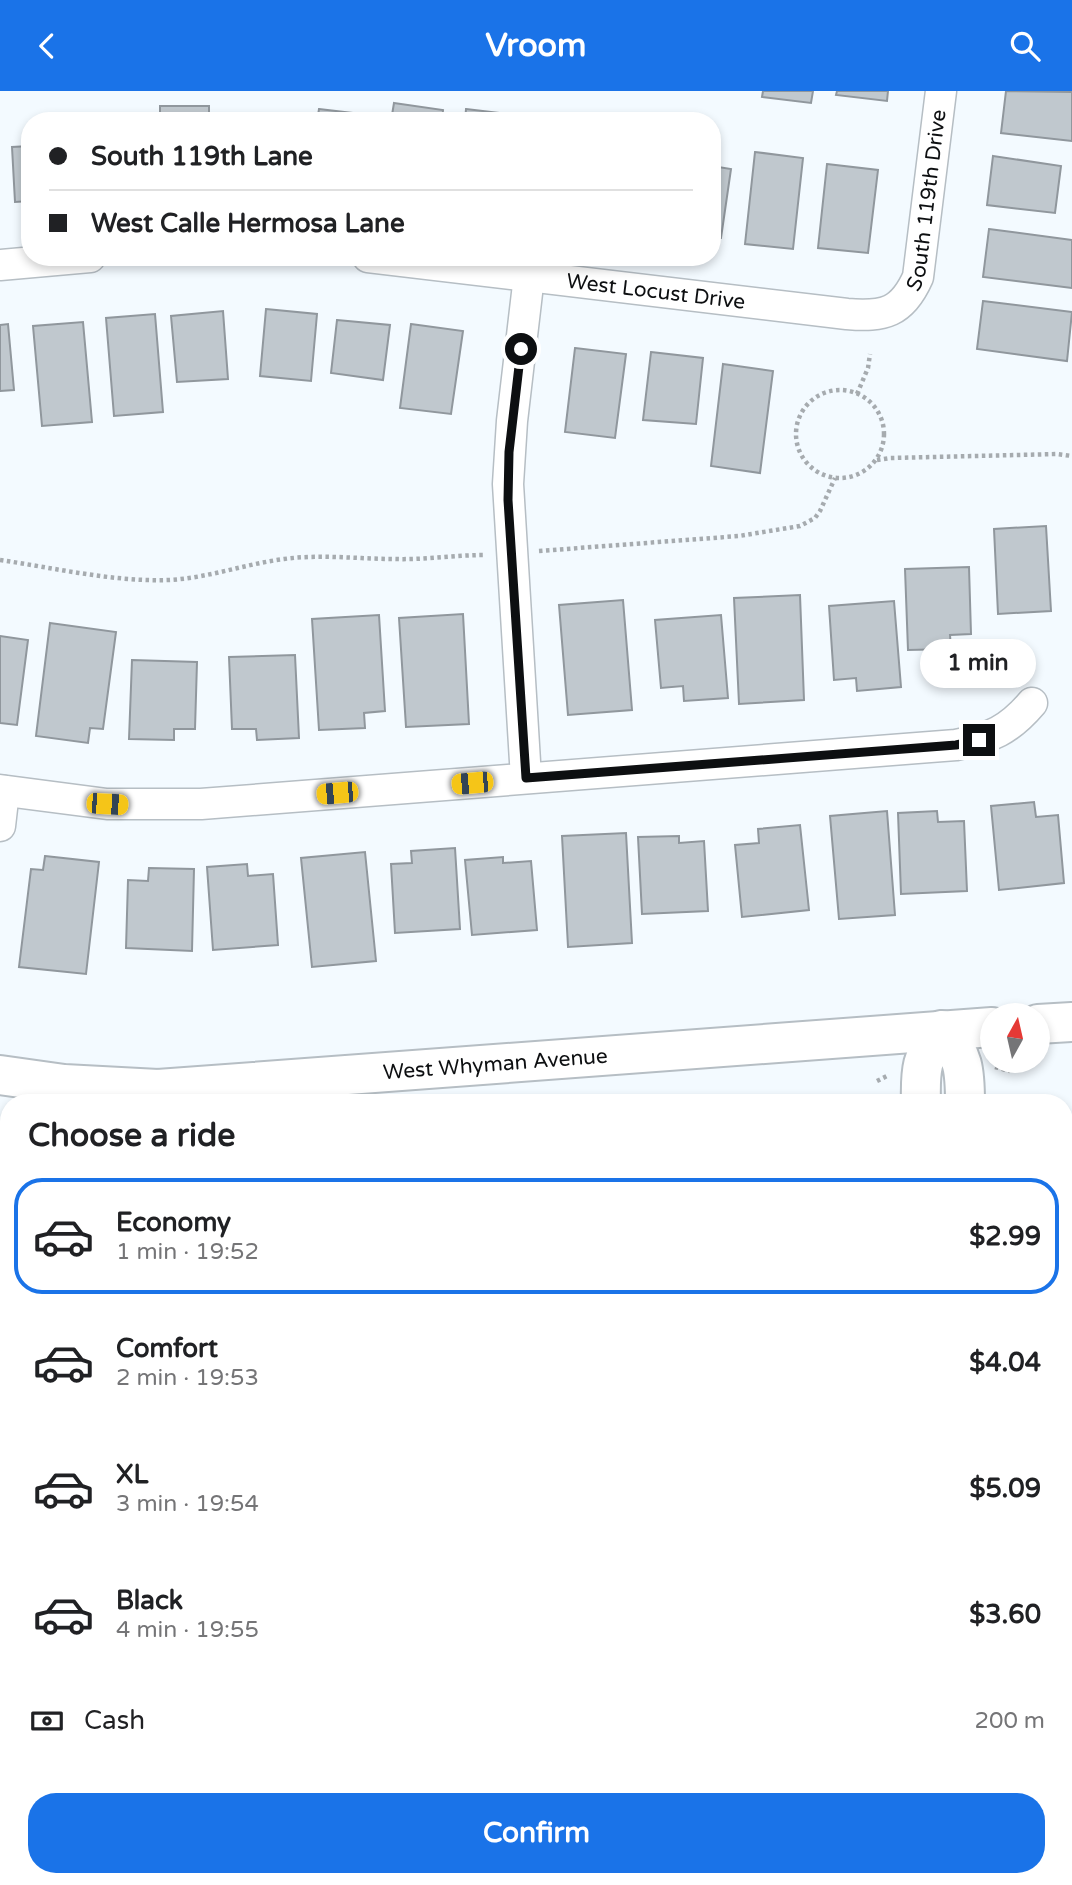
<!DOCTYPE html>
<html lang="en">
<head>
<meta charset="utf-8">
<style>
  body { margin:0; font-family:"Varela Round",sans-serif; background:#f2f2f2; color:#202124; height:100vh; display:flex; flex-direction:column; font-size:26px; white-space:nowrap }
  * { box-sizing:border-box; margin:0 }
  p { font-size:23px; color:#757577 }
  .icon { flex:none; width:38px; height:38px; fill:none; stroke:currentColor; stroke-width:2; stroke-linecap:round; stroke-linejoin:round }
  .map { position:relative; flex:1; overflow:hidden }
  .panel { position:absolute; left:0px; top:1003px; width:1073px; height:793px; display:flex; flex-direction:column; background:#fff; border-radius:28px 28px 0 0; box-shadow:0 4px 10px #0003 }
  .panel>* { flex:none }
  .top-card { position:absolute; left:21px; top:21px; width:700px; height:154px; border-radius:28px; box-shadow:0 4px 10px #0003; display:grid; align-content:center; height:154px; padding:0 28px; background:#fff }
  .needle { width:46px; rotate:8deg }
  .controls { position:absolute; left:980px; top:912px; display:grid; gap:14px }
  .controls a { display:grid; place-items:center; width:70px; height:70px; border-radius:50%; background:#fff; box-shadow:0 4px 10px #0003; font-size:35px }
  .end { position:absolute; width:32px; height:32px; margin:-16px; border:9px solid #0d0f11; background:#fff; box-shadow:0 0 0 4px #fff }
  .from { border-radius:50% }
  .bubble { position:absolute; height:49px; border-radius:24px; background:#fff; box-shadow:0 4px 10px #0003; font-size:23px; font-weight:800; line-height:49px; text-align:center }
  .car { position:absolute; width:21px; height:42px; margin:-21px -10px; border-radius:9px; box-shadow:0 0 5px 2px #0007; background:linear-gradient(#f5c518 24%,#345 0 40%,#f5c518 0 76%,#345 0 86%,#f5c518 0) }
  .top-card b { display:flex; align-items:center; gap:24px; height:66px; font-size:26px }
  .top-card b+b { border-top:2px solid #e0e0e0 }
  .top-card i { width:18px; height:18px; background:#202124 }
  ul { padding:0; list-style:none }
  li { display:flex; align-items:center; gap:21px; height:116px; margin:0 14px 10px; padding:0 14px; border:4px solid transparent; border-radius:28px }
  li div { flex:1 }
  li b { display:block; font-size:26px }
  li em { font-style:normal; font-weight:800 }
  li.on { border-color:#1a73e8 }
  li>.icon { width:63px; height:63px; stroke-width:1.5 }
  h2 { padding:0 28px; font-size:32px; line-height:84px }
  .pay { display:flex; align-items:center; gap:18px; height:77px; padding:0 28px; font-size:26px }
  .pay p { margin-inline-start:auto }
  .primary-button { display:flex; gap:14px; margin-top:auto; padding:14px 28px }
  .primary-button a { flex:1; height:80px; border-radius:28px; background:#1a73e8; color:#fff; font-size:28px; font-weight:800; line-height:80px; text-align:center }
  header { display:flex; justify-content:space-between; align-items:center; height:91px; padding:0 28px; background:#1a73e8; color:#fff; font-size:32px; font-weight:800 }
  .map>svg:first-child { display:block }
  .building { fill:#c0c8ce; stroke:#90979d; stroke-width:2 }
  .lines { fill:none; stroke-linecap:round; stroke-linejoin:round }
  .street-casing { stroke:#b6bec4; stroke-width:33 }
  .secondary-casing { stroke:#b6bec4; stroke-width:42 }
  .path { stroke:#a6abaf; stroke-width:4.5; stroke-dasharray:3.5 3.5; stroke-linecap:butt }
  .street { stroke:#fff; stroke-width:30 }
  .secondary { stroke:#fff; stroke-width:38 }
  .route { stroke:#0d0f11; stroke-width:9 }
  .labels { text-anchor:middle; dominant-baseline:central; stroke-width:5; stroke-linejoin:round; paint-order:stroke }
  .street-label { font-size:21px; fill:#0d0f11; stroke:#fff }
</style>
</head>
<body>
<header><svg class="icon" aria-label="back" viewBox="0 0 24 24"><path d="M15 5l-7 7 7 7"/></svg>Vroom<svg class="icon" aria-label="search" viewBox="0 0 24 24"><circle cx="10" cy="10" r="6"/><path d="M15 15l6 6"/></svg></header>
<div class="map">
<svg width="1072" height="1794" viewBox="0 0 1072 1794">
  <rect width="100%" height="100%" fill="#f3faff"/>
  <!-- building -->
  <g class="building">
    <path d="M 763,0 L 813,0 L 811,12 L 762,6 Z"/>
    <path d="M 837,0 L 888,0 L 887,10 L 836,4 Z"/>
    <path d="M 1006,0 L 1072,1 L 1072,50 L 1001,42 Z"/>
    <path d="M 394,12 L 443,19 L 442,30 L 391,30 Z"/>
    <rect x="160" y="15" width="49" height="15"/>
    <path d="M 319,18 L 369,24 L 369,30 L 317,30 Z"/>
    <path d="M 466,18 L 516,24 L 515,30 L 465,30 Z"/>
    <path d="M 30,55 L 30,110 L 15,111 L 12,56 Z"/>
    <path d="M 755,61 L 803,67 L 793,158 L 745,153 Z"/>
    <path d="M 993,65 L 1061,75 L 1055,122 L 987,114 Z"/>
    <path d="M 827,73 L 878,79 L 868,162 L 818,157 Z"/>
    <path d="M 712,75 L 731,78 L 721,147 L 712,146 Z"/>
    <path d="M 989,138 L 1072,149 L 1072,197 L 983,186 Z"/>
    <path d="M 983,210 L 1072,221 L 1067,270 L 977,258 Z"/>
    <path d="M 266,218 L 317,223 L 311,290 L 260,285 Z"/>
    <path d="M 223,220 L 228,288 L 177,291 L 171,225 Z"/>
    <path d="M 155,223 L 163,321 L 114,325 L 106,227 Z"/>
    <path d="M 337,229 L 390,234 L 383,289 L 331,282 Z"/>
    <path d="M 83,231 L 92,331 L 42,335 L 33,235 Z"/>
    <path d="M 8,233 L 14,299 L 0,300 L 0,234 Z"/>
    <path d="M 411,233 L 463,240 L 451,323 L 400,317 Z"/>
    <path d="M 575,257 L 626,263 L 615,347 L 565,341 Z"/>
    <path d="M 651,261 L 703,267 L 696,333 L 643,329 Z"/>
    <path d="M 723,273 L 773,280 L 760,382 L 711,375 Z"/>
    <path d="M 1046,435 L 1051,520 L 998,523 L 994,438 Z"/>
    <path d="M 969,476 L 971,543 L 950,544 L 951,558 L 908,559 L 905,478 Z"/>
    <path d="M 800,504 L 804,609 L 739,613 L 734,507 Z"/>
    <path d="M 623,509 L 632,619 L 568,624 L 559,514 Z"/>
    <path d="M 894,510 L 901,596 L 857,600 L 856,587 L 834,589 L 829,515 Z"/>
    <path d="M 463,523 L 469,633 L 406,636 L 399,527 Z"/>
    <path d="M 379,524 L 385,620 L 364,622 L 365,637 L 319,639 L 312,528 Z"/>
    <path d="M 721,524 L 728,607 L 684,610 L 683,595 L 661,597 L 655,529 Z"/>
    <path d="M 50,532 L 116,541 L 103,638 L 90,637 L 88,652 L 36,645 Z"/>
    <path d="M 0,545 L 28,549 L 17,634 L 0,632 Z"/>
    <path d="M 295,564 L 299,647 L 257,649 L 256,638 L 232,638 L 229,566 Z"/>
    <path d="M 132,569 L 197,571 L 195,638 L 174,638 L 174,649 L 129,648 Z"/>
    <path d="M 1034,711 L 1036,726 L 1058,724 L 1064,792 L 999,799 L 991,715 Z"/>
    <path d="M 887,720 L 895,824 L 839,828 L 830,725 Z"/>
    <path d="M 937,720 L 938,731 L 964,730 L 967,800 L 901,803 L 898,722 Z"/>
    <path d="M 800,734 L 809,819 L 742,826 L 735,754 L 759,752 L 758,738 Z"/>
    <path d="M 626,742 L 632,852 L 568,856 L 562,745 Z"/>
    <path d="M 679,745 L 679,752 L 704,750 L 708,820 L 642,823 L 638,746 Z"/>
    <path d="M 455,757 L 460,838 L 395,842 L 391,773 L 412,772 L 411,760 Z"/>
    <path d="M 365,761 L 376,870 L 312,876 L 301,767 Z"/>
    <path d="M 45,765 L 99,771 L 86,883 L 19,876 L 31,778 L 43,779 Z"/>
    <path d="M 503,766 L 503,772 L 531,770 L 537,839 L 472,844 L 465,769 Z"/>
    <path d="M 247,773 L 248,785 L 273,783 L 278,854 L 213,859 L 207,776 Z"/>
    <path d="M 149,777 L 194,778 L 192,860 L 126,857 L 128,789 L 148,790 Z"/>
    <path d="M 0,1109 L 9,1110 L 9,1215 L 5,1216 L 0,1215 Z"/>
    <path d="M 1064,1177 L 1072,1178 L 1072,1252 L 1065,1251 L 1070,1207 L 1064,1206 Z"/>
    <path d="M 1064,1265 L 1072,1266 L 1072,1339 L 1064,1338 Z"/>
    <path d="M 0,1334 L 9,1336 L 9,1418 L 2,1417 L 1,1426 Z"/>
    <path d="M 1064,1450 L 1072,1451 L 1072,1524 L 1064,1523 Z"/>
    <path d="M 1072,1545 L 1072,1619 L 1064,1620 L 1064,1546 Z"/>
    <path d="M 0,1571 L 9,1573 L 9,1622 L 0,1621 Z"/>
    <path d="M 1072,1664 L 1072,1721 L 1064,1715 L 1064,1674 Z"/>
    <path d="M 79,1787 L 141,1787 L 140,1794 L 78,1794 Z"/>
    <path d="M 168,1787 L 223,1787 L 232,1788 L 231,1794 L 166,1794 Z"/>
    <path d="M 649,1787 L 720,1787 L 718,1794 L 648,1794 Z"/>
  </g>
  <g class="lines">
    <defs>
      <g id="street">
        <path id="s1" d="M 368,166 L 847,223 C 884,226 902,222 918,186 L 941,0"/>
        <path d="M 0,174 L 90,166"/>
        <path d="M 526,687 L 508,393 L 512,330 L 529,185"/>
        <path d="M 0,699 L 107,713 L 201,713 L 956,654 C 991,647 1009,639 1032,612"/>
        <path d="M 0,735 L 4,700"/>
        <path d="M 0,1275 L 9,1276"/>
        <path d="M 1064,1379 L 1072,1380"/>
        <path d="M 1064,1409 L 1072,1410"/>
        <path d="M 0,1691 L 9,1692"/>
        <path d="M 17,1794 L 18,1787"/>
        <path d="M 580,1794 L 581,1787"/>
      </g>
      <g id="secondary">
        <path d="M 1038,933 L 1072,931"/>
        <path id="s2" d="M 0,984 L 64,993 L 158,998 L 992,936"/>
        <path d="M 921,1012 C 920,979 921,965 942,939 C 964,965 965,979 965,1012"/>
        <path d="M 858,1794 L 859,1787"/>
      </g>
    </defs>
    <!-- street casing -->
    <use href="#street" class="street-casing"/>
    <!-- secondary casing -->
    <use href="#secondary" class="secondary-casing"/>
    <!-- path -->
    <g class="path">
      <circle cx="840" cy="343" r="44"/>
      <path d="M 857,303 L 868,277 L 870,263"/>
      <path d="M 877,369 L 890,367 L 1057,363 L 1072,365"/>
      <path d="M 539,460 L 739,445 L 800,435 L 815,427 L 820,420 L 835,387"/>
      <path d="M 0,469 C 55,477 113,491 169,489 C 208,487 245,473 284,468 C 321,463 358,468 395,468 C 425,469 455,464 485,464"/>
      <path d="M 995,976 L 1010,980"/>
      <path d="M 877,990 L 889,984"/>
      <path d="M 696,1012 L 696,1010"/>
    </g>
    <!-- street -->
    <use href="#street" class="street"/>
    <!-- secondary -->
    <use href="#secondary" class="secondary"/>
  </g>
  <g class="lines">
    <!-- route -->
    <path class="route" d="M 521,258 L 509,361 L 508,409 L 526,687 L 956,654 L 979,649"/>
  </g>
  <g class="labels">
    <!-- street labels -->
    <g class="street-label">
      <text stroke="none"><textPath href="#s1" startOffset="648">South 119th Drive</textPath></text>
      <text stroke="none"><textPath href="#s1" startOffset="290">West Locust Drive</textPath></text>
      <text stroke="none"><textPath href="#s2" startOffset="497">West Whyman Avenue</textPath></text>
    </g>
  </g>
</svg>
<div class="controls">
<a><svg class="needle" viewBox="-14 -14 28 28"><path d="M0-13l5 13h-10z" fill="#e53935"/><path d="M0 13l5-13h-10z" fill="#757577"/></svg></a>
</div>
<i class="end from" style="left:521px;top:258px"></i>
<i class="end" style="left:979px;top:649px"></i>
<div class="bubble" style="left:920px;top:548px;width:116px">1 min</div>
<i class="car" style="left:472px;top:692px;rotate:265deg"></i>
<i class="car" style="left:337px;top:702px;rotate:265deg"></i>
<i class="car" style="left:107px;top:713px;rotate:93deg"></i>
<div class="top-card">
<b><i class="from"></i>South 119th Lane</b>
<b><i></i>West Calle Hermosa Lane</b>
</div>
<section class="panel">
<h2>Choose a ride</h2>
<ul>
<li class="on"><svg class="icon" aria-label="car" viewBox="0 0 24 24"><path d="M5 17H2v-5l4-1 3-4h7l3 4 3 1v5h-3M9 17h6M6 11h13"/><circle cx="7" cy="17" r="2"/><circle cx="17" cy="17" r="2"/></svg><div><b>Economy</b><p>1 min · 19:52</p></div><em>$2.99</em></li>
<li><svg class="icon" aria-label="car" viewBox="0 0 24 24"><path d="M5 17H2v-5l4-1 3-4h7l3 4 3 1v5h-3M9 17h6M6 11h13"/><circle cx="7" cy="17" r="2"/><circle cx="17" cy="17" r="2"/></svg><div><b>Comfort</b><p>2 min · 19:53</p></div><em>$4.04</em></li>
<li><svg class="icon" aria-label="car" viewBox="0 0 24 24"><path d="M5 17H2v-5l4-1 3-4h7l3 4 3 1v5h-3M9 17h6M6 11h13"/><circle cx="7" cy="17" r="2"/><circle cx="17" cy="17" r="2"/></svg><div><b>XL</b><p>3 min · 19:54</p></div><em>$5.09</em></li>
<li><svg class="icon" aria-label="car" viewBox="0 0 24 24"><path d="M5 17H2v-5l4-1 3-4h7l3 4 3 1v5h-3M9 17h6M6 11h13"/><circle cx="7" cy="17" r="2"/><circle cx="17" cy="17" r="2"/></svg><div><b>Black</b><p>4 min · 19:55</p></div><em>$3.60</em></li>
</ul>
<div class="pay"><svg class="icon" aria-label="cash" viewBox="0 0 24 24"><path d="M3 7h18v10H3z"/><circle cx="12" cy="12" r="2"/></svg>Cash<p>200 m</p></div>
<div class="primary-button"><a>Confirm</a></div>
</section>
</div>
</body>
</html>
